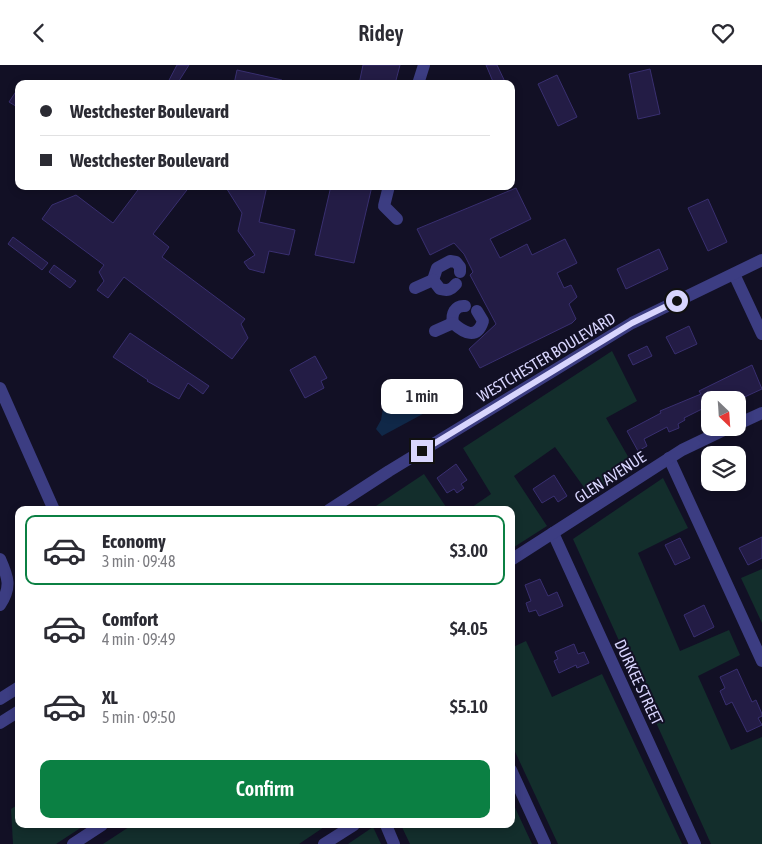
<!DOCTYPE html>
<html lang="en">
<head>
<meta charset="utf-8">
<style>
  body { margin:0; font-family:"Asap Condensed",sans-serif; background:#f2f2f3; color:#2b2b33; height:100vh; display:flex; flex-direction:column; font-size:19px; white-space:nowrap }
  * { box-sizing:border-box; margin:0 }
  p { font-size:16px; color:#7c7c81 }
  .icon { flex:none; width:28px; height:28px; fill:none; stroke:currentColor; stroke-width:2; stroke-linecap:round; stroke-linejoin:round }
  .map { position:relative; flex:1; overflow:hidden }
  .drawer { position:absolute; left:15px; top:441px; width:500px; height:322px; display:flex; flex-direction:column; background:#fff; border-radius:10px; box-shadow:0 2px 8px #0003 }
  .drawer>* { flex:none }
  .banner { position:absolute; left:15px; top:15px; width:500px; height:110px; border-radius:10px; box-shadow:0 2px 8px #0003; display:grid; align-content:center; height:110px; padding:0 25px; background:#fff }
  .needle { width:32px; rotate:155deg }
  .buttons { position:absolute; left:701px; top:326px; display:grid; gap:10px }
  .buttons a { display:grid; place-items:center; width:45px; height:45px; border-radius:10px; background:#fff; box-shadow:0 2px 8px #0003; font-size:25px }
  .end { position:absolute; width:22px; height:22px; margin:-11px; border:6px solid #d8d5fd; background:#111; box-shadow:0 0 0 2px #111 }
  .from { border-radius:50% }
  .bubble { position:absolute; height:35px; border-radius:10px; background:#fff; box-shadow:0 2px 8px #0003; font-size:16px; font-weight:600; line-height:35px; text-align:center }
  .banner b { display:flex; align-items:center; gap:18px; height:48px; font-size:19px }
  .banner b+b { border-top:1px solid #e1e1e2 }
  .banner i { width:12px; height:12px; background:#2b2b33 }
  ul { padding:9px 0 0; list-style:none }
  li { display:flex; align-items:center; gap:15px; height:70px; margin:0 10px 8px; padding:0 15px; border:2px solid transparent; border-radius:10px }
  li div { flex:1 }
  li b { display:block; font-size:19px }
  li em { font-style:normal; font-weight:600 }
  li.on { border-color:#0b8043 }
  li>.icon { width:45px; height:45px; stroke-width:1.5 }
  .button { display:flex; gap:10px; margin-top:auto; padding:10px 25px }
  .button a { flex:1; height:58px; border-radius:10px; background:#0b8043; color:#fff; font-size:20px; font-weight:600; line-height:58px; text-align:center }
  header { display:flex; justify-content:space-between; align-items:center; height:65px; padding:0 25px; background:#fff; font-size:22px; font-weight:600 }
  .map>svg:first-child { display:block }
  .green { fill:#132e2c }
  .water { fill:#102848 }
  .building { fill:#231c45; stroke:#392f70 }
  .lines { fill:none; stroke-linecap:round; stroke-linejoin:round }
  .minor { stroke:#3c3d82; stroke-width:12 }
  .route { stroke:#d8d5fd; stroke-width:6 }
  .labels { text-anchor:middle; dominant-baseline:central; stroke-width:4; stroke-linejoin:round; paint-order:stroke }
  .street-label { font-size:16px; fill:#d8d5fd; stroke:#121025 }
</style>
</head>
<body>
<header><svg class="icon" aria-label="back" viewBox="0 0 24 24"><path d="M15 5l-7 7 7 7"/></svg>Ridey<svg class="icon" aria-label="heart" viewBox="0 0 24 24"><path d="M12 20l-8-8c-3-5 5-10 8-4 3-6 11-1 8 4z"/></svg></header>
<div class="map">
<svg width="762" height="779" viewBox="0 0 762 779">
  <rect width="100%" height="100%" fill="#121025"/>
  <!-- green -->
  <g class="green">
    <path d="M 612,286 L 637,336 L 606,353 L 634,402 L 591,432 L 555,382 L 514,411 L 547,461 L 511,484 L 511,445 L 468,445 L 491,429 L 463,383 Z"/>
    <path d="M 424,409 L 448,445 L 370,445 Z"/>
    <path d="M 663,413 L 688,463 L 638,488 L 680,586 L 729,565 L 740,590 L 698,611 L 731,685 L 762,672 L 762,779 L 711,779 L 573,474 Z"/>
    <path d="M 762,504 L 762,558 L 741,513 Z"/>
    <path d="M 526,576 L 552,632 L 602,609 L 682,779 L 558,779 L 511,678 L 511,583 Z"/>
    <path d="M 511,734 L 532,779 L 410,779 L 401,760 L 511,760 Z"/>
    <path d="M 19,739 L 19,760 L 85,760 L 56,779 L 13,779 L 11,744 Z"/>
    <path d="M 132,760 L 327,760 L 299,779 L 103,779 Z"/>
    <path d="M 373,762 L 381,779 L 348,779 Z"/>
  </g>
  <!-- water -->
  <path class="water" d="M 441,325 L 446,328 L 445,337 L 382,371 L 376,364 L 381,355 L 383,343 C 402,331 418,333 438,330 Z"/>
  <!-- building -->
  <g class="building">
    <path d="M 177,0 L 189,0 L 177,19 L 167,19 Z"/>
    <path d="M 363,0 L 400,0 L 395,19 L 359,19 Z"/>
    <path d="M 486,0 L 497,0 L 506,19 L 494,19 Z"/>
    <path d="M 650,4 L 660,49 L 638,54 L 629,9 Z"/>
    <path d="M 237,5 L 282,15 L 282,19 L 234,19 Z"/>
    <path d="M 557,10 L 577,52 L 558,61 L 538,19 Z"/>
    <path d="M 19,22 L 19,43 L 9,37 Z"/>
    <path d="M 141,121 L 190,121 L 153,169 L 169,182 L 162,192 L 245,254 L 241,259 L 248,273 L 232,294 L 124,212 L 108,233 L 97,225 L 104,216 L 99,207 L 104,200 L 42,154 L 52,140 L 76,130 L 113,158 Z"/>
    <path d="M 225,121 L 267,121 L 259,157 L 295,165 L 289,190 L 269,186 L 264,208 L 249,204 L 244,197 L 255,190 L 238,166 L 242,148 Z"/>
    <path d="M 331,121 L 372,121 L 354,198 L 315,190 Z"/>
    <path d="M 516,123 L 531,154 L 490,174 L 500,193 L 527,179 L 532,190 L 565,174 L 577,198 L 557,208 L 564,223 L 571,220 L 577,232 L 569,239 L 576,254 L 572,258 L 480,303 L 469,284 L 496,259 L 470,210 L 473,207 L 464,189 L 454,178 L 430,190 L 417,164 Z"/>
    <path d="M 708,134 L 727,177 L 708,186 L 688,143 Z"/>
    <path d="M 13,172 L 48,198 L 42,205 L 8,179 Z"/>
    <path d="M 659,184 L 668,204 L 626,224 L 617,204 Z"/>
    <path d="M 54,200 L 76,216 L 70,223 L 49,207 Z"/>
    <path d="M 689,261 L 697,279 L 675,289 L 666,272 Z"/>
    <path d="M 130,268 L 209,321 L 203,329 L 188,318 L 179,334 L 147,316 L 148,315 L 113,292 Z"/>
    <path d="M 647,281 L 652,291 L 633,300 L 628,290 Z"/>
    <path d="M 315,291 L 327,313 L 321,316 L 324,323 L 305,333 L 290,305 Z"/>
    <path d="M 752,300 L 762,324 L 738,335 L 710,335 L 710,340 L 684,353 L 685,355 L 678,359 L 679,363 L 669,367 L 667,362 L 644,374 L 647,381 L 638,386 L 627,366 L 661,348 L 660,346 L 701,329 L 699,326 Z"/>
    <path d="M 456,399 L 467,415 L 461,419 L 464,423 L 457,428 L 454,424 L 447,428 L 437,413 Z"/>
    <path d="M 554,410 L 567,431 L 558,437 L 554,431 L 542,438 L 533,424 Z"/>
    <path d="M 762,472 L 762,493 L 748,500 L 739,483 Z"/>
    <path d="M 680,473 L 690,493 L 675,500 L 665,480 Z"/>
    <path d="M 540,514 L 548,531 L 557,527 L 563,541 L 539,551 L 536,545 L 529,547 L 526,538 L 531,536 L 525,520 Z"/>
    <path d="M 704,540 L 714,562 L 694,572 L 684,550 Z"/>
    <path d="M 574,579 L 578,589 L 584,587 L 589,598 L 577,603 L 576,600 L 559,608 L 554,596 L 558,594 L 555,587 Z"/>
    <path d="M 737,604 L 752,637 L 756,635 L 762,649 L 762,651 L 758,653 L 762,660 L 747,667 L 732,637 L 726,640 L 720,626 L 725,623 L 720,612 Z"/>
  </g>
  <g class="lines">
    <!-- minor -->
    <g class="minor">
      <path d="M 418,19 L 424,0"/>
      <path d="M 389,121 L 384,141 L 397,154"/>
      <path d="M 734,209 L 762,269"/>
      <path d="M 433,215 L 437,203 L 450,196 L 456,197 L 460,202 L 460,207"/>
      <path d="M 415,223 L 433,215 L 440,224 C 448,226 451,225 456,219"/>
      <path d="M 453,258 C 451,249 455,240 465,241"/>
      <path d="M 435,266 L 453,258 C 464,268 477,275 483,256 L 477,246"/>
      <path d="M 0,323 L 54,445"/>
      <path d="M 738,359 L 762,348"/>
      <path d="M 669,393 L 762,596"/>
      <path d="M 329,445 L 389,406 L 632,258 L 762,195"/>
      <path d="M 553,468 L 695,779"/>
      <path d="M 0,494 C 8,512 12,522 0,540"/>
      <path d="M 511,495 L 682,385 L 730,362"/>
      <path d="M 0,634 L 19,622"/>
      <path d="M 0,658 L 19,646"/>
      <path d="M 511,705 L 545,779"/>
      <path d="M 386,760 L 394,779"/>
      <path d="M 73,779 L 102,760"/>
      <path d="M 324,779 L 354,760"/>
    </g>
  </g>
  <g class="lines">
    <!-- route -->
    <path class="route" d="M 422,386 L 632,258 L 677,236"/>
  </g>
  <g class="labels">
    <!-- street labels -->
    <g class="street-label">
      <text transform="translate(546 292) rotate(-31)">WESTCHESTER BOULEVARD</text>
      <text transform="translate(610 412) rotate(-33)">GLEN AVENUE</text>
      <text transform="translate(639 617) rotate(65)">DURKEE STREET</text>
    </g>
  </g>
</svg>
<div class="buttons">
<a><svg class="needle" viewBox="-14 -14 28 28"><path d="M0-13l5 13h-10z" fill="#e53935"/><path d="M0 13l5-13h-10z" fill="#7c7c81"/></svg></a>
<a><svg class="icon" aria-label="layers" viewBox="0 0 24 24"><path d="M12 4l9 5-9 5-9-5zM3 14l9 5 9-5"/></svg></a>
</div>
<i class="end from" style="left:677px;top:236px"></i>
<i class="end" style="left:422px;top:386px"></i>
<div class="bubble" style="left:381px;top:314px;width:82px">1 min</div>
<div class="banner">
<b><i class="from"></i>Westchester Boulevard</b>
<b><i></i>Westchester Boulevard</b>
</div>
<section class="drawer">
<ul>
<li class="on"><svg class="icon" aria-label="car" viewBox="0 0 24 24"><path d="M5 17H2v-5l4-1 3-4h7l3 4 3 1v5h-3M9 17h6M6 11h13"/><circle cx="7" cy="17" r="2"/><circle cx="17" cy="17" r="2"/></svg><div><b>Economy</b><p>3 min · 09:48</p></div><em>$3.00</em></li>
<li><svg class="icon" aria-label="car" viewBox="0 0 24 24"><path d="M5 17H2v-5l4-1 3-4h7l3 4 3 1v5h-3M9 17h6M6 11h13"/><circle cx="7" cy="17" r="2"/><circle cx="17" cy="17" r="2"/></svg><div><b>Comfort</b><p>4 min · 09:49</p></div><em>$4.05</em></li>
<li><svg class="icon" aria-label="car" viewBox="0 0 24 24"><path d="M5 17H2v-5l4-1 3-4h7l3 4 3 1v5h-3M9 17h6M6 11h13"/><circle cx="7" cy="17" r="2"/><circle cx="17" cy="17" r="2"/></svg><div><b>XL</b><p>5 min · 09:50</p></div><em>$5.10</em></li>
</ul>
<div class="button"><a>Confirm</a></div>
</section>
</div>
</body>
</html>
